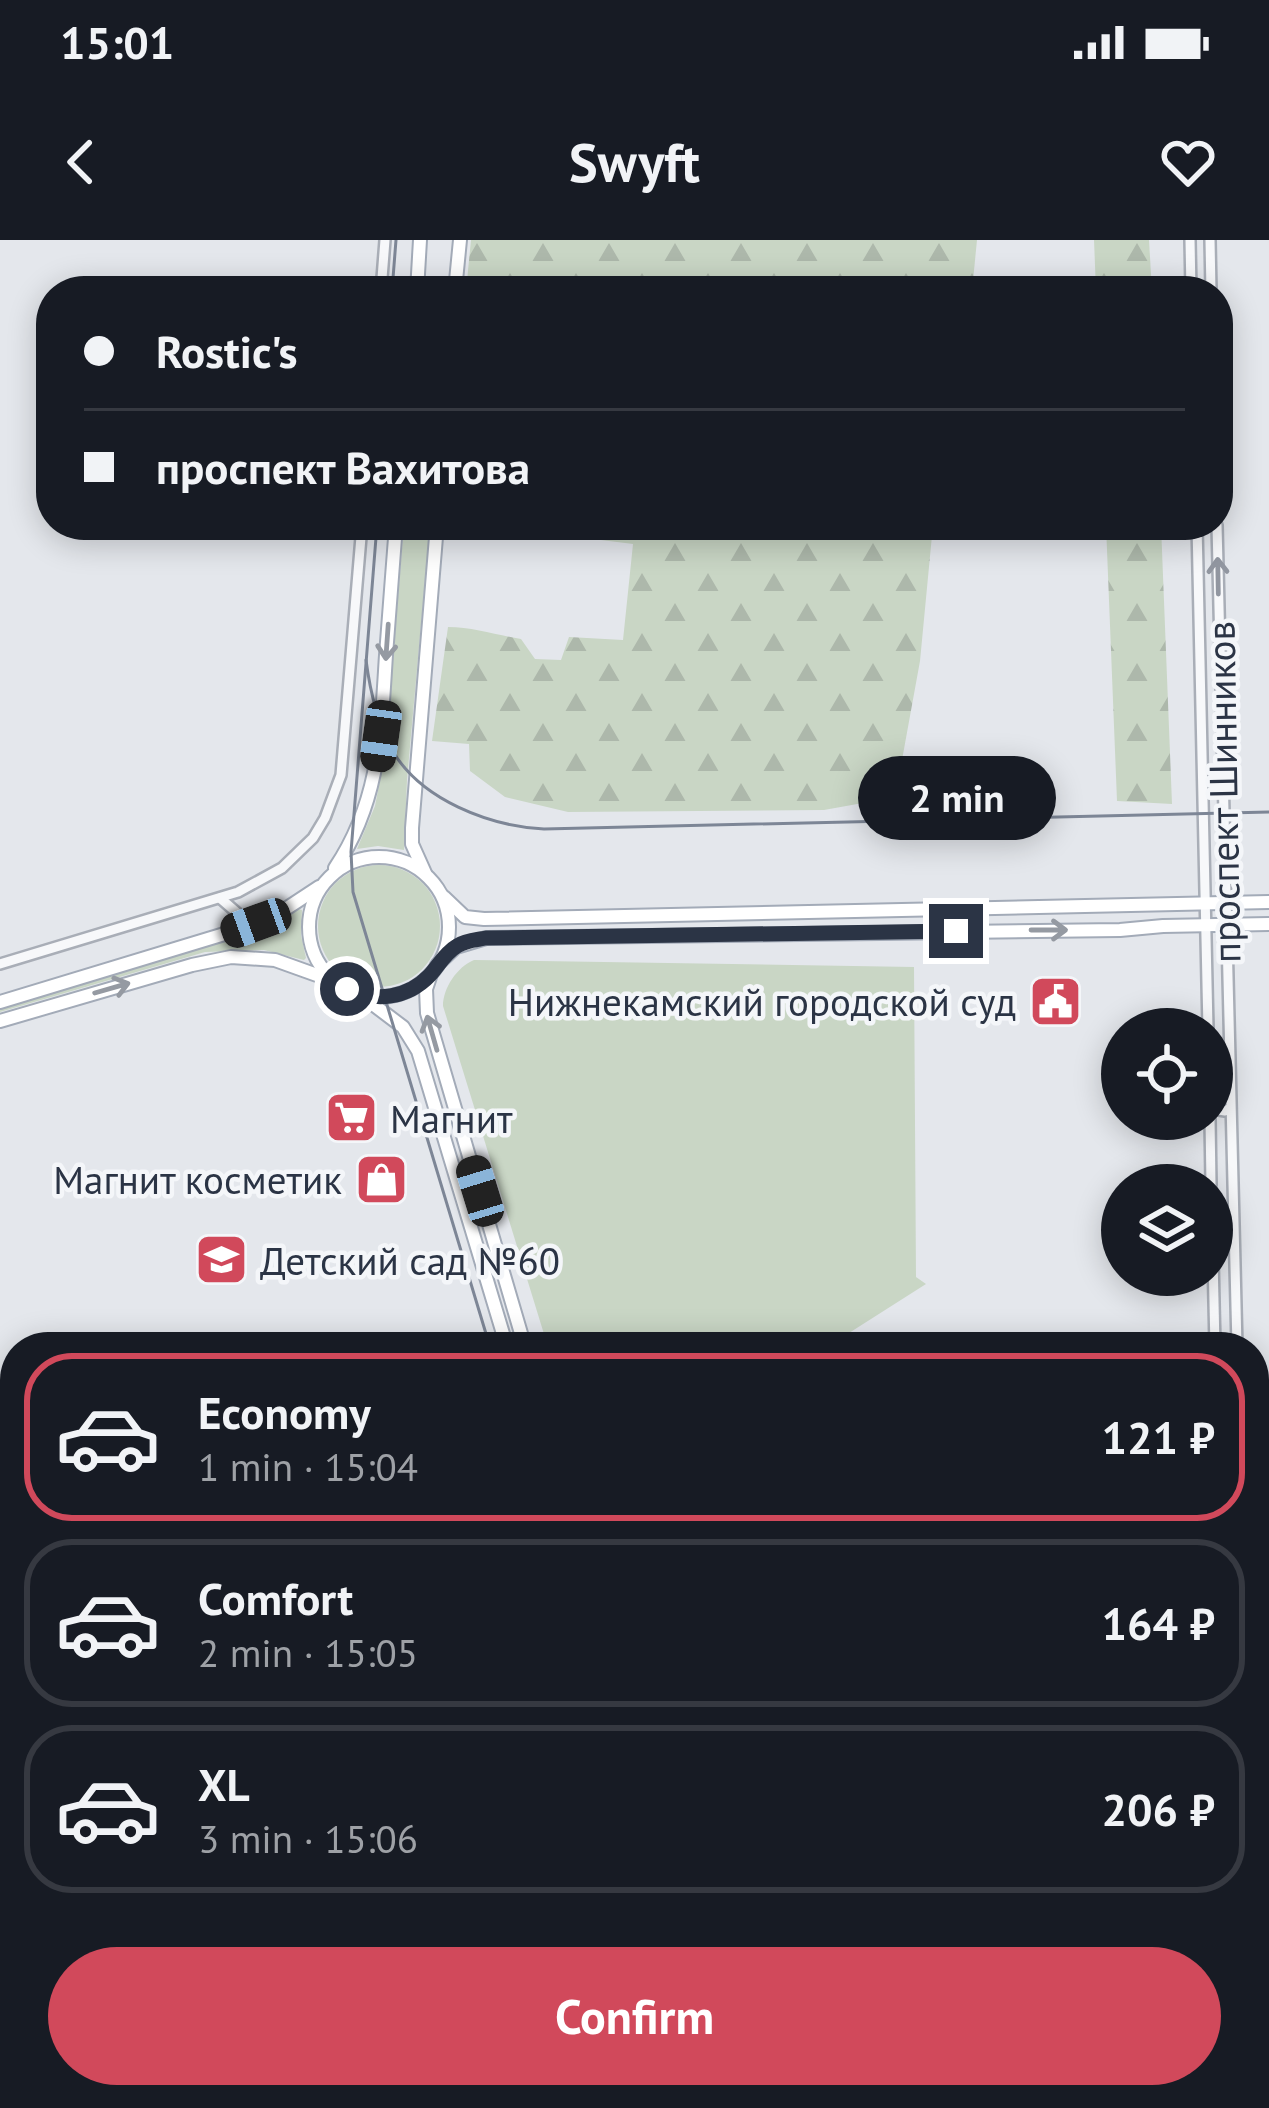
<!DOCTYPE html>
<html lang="en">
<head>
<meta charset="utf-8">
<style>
  body { margin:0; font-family:"PT Sans",sans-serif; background:#20242c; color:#f1f3f6; height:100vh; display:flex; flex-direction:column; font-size:45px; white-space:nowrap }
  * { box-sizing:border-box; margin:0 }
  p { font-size:39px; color:#9ea1a6 }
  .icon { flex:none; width:66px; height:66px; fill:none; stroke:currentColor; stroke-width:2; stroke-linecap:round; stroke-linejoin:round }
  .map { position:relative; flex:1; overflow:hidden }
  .drawer { position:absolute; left:0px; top:1092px; width:1269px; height:777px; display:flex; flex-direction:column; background:#171b24; border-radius:48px 48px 0 0; box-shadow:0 6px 30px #0003 }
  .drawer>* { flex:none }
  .guide { position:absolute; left:36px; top:36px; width:1197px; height:264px; border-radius:48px; box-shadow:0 6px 30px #0003; display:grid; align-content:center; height:264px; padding:0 48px; background:#171b24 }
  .buttons { position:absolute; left:1101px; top:768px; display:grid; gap:24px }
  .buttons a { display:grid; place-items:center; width:132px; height:132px; border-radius:50%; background:#171b24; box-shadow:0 6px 30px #0003; font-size:60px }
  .end { position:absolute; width:54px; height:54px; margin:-27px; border:15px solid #2b3445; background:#fff; box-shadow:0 0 0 6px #fff }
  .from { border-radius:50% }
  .bubble { position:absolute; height:84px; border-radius:42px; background:#171b24; box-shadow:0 6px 30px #0003; font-size:39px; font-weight:700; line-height:84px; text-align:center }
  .car { position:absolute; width:36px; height:72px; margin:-36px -18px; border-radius:15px; box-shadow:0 0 9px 3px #0007; background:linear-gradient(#222 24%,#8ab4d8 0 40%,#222 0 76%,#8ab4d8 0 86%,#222 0) }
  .guide b { display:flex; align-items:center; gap:42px; height:114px; font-size:45px }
  .guide b+b { border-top:3px solid #363941 }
  .guide i { width:30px; height:30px; background:#f1f3f6 }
  ul { padding:21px 0 0; list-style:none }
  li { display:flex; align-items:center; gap:36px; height:168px; margin:0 24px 18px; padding:0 24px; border:6px solid #363941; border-radius:48px }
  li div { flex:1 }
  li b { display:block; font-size:45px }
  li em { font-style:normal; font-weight:700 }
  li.on { border-color:#d1495b }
  li>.icon { width:108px; height:108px; stroke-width:1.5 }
  .cta { display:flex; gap:24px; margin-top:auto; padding:24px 48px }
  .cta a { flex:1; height:138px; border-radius:72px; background:#d1495b; color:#fff; font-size:48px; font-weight:700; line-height:138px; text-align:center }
  .status { display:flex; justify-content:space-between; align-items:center; height:84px; padding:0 60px; background:#171b24; direction:ltr }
  .status svg { height:33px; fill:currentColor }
  header { display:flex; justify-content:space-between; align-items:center; height:156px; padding:0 48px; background:#171b24; font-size:54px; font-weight:700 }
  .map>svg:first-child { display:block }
  .green { fill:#c9d6c5 }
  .forest { fill:url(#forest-firs) }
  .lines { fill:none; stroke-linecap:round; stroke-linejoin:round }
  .minor-casing { stroke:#a9aeb7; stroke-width:14 }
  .major-casing { stroke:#a3abb8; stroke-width:16 }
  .minor { stroke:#f7f8fa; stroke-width:9 }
  .major { stroke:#fff; stroke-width:12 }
  .tram { stroke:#7d8696; stroke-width:3 }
  .oneway { stroke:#9196a0 }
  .oneway2 { stroke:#959aa2 }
  .route { stroke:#2b3445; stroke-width:15 }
  .labels { text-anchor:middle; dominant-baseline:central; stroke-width:9; stroke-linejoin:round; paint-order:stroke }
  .street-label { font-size:39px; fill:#2b3445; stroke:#f4f6f9 }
  .poi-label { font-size:39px; fill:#2b3445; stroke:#f4f6f9; text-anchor:end }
</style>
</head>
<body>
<div class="status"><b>15:01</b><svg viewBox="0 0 49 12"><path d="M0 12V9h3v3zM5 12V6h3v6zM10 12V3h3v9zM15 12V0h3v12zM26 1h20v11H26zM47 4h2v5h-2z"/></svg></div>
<header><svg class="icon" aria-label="back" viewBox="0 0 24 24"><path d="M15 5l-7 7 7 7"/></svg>Swyft<svg class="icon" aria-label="heart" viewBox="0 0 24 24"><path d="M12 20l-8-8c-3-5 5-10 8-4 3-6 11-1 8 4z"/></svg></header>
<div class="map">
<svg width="1269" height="1868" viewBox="0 0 1269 1868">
  <defs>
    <pattern id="forest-firs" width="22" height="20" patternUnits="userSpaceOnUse" patternTransform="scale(3)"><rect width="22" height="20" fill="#c9d6c5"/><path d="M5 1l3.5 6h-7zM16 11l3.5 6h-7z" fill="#adb8ab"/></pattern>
  </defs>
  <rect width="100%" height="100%" fill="#e4e7ec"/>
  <!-- green -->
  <g class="green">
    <path d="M 404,285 L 430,285 L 407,540 L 404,610 L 378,606 L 357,609 L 375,566 L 385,514 Z"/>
    <circle cx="379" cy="686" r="61"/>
    <path d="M 298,669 L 302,670 L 301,695 L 306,718 L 304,720 L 264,710 L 205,712 L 0,772 L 0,766 L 243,696 L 275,683 Z"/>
    <path d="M 474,720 L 914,727 L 916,1037 L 926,1044 L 827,1107 L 548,1107 L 443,766 C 443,748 457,727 474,720 Z"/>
  </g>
  <!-- forest -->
  <g class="forest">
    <path d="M 471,0 L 977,0 L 972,51 L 466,51 Z"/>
    <path d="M 1094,0 L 1149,0 L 1152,51 L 1096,51 Z"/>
    <path d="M 527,285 L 933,285 L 920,421 L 902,520 L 874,561 L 824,570 L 568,572 L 505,557 L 470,531 L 469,504 L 432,501 L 448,387 C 473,387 496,395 521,399 L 535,419 L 561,420 L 569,397 L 623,400 L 633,304 L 537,292 Z"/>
    <path d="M 1106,285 L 1161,285 L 1172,564 L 1117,561 Z"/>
  </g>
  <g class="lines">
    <defs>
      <g id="minor">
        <path d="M 1190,0 L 1191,51"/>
        <path d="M 1210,0 L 1211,51"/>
        <path d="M 381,51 L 385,0"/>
        <path d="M 1197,285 L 1208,789"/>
        <path d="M 1217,285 L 1237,1107"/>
        <path d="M 220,658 L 243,678 L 256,683"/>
        <path d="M 0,724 L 238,652 L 282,628 L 313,598 L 325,578 L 341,535 L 362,285"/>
        <path d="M 1212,869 L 1225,871 L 1230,868"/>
        <path d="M 1210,879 L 1211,945"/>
        <path d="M 1212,972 L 1215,1107"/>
        <path d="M 176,1854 L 180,1868"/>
        <path d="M 1228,1854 L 1228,1868"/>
        <path d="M 1252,1854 L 1252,1868"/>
      </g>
      <g id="major">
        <path d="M 417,51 L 420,0"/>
        <path d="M 455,51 L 460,0"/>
        <circle cx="379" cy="687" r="70"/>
        <path d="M 335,628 C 380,561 381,492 386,415 C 389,371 393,328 396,285"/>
        <path d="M 425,633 L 412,604 L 412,588 L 437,285"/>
        <path d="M 444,657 L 465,677 L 484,679 L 1269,662"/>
        <path d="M 437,725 L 456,707 L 486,698 L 1120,690 L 1163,686 L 1269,684"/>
        <path d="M 431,734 L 426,749 L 427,773 L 525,1107"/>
        <path d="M 366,759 L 403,787 L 418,811 L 507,1107"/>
        <path d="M 0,762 L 231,692 L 281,672 L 319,647"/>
        <path d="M 0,781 L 192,725 L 231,717 L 275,720 L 328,739"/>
        <path d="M 1254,1189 L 1269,1188"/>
        <path d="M 0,1609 L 15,1605"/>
        <path d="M 731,1854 L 736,1868"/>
        <path d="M 749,1854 L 753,1868"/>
      </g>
    </defs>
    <!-- minor casing -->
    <use href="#minor" class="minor-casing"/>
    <!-- major casing -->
    <use href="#major" class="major-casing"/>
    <!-- minor -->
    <use href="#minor" class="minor"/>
    <!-- major -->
    <use href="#major" class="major"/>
    <!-- tram -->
    <g class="tram">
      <path d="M 392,51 L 396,0"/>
      <path d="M 377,285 L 351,612 L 353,652 L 490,1107"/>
      <path d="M 366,420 C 370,451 377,482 392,510 C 421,560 489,586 544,589 L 1269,572"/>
      <path d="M 708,1854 L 712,1868"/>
    </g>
  </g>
  <!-- one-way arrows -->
  <defs><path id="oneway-shaft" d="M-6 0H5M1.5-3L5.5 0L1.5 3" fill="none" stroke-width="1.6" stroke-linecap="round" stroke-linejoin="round" transform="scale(3)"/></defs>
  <use class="oneway" href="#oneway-shaft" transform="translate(1218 336) rotate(-91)"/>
  <g class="oneway2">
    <use href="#oneway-shaft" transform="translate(387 402) rotate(94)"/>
    <use href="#oneway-shaft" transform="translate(1049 690)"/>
    <use href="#oneway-shaft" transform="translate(112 748) rotate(-16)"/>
    <use href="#oneway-shaft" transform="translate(432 793) rotate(-106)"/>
  </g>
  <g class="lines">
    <!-- route -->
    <path class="route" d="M 347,749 C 376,762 407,759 430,735 C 439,725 445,713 457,706 C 466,700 476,700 486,698 L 956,691"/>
  </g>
  <!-- icons -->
  <defs>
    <symbol id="civic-square" viewBox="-11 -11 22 22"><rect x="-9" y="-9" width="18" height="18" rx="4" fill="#d1495b" stroke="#f4f6f9"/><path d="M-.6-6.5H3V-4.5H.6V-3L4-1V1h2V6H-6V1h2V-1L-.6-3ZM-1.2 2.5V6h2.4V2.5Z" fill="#fff"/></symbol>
    <symbol id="supermarket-square" viewBox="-11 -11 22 22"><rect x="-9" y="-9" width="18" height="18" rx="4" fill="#d1495b" stroke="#f4f6f9"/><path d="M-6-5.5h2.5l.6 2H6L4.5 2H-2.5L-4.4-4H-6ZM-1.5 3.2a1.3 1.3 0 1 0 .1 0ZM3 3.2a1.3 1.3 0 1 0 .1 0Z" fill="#fff"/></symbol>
    <symbol id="shop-square" viewBox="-11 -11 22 22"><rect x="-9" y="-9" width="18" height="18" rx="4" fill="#d1495b" stroke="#f4f6f9"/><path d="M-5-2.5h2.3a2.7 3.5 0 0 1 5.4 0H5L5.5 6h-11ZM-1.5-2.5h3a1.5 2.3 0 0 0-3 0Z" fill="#fff"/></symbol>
    <symbol id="school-square" viewBox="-11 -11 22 22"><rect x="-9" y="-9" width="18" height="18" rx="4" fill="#d1495b" stroke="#f4f6f9"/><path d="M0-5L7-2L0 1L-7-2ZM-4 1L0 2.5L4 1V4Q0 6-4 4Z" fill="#fff"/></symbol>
  </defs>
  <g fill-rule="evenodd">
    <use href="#civic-square" x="1026" y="732" width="59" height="59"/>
    <use href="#supermarket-square" x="322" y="848" width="59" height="59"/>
    <use href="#shop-square" x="352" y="910" width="59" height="59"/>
    <use href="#school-square" x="192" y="990" width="59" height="59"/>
  </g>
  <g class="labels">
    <!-- street labels -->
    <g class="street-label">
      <text transform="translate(1223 552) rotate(-91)">проспект Шинников</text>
    </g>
    <!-- poi labels -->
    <g class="poi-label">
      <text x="1016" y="761">Нижнекамский городской суд</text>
      <text x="390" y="878" text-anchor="start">Магнит</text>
      <text x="342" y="939">Магнит косметик</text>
      <text x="260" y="1020" text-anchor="start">Детский сад №60</text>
    </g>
  </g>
</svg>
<div class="buttons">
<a><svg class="icon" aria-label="locate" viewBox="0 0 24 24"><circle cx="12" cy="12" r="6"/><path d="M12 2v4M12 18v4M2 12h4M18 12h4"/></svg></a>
<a><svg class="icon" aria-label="layers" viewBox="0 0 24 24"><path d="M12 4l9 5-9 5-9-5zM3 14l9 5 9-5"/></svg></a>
</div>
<i class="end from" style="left:347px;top:749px"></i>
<i class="end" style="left:956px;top:691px"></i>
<div class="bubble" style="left:858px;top:516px;width:198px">2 min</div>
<i class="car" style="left:381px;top:496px;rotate:188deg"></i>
<i class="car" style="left:256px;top:683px;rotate:250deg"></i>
<i class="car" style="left:480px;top:951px;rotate:343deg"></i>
<div class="guide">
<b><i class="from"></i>Rostic's</b>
<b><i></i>проспект Вахитова</b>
</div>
<section class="drawer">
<ul>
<li class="on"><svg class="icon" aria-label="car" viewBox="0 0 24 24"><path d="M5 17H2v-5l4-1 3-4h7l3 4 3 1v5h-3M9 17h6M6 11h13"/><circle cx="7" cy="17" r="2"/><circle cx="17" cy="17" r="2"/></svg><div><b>Economy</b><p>1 min · 15:04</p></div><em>121 ₽</em></li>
<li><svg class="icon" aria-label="car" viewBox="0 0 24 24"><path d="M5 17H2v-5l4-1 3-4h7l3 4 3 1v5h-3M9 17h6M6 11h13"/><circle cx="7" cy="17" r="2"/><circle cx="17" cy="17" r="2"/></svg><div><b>Comfort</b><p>2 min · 15:05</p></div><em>164 ₽</em></li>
<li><svg class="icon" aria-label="car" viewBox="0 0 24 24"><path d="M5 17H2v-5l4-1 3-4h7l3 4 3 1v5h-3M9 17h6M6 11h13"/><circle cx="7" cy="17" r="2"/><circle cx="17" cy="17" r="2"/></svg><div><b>XL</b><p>3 min · 15:06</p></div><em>206 ₽</em></li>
</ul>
<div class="cta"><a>Confirm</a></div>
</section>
</div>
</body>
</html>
